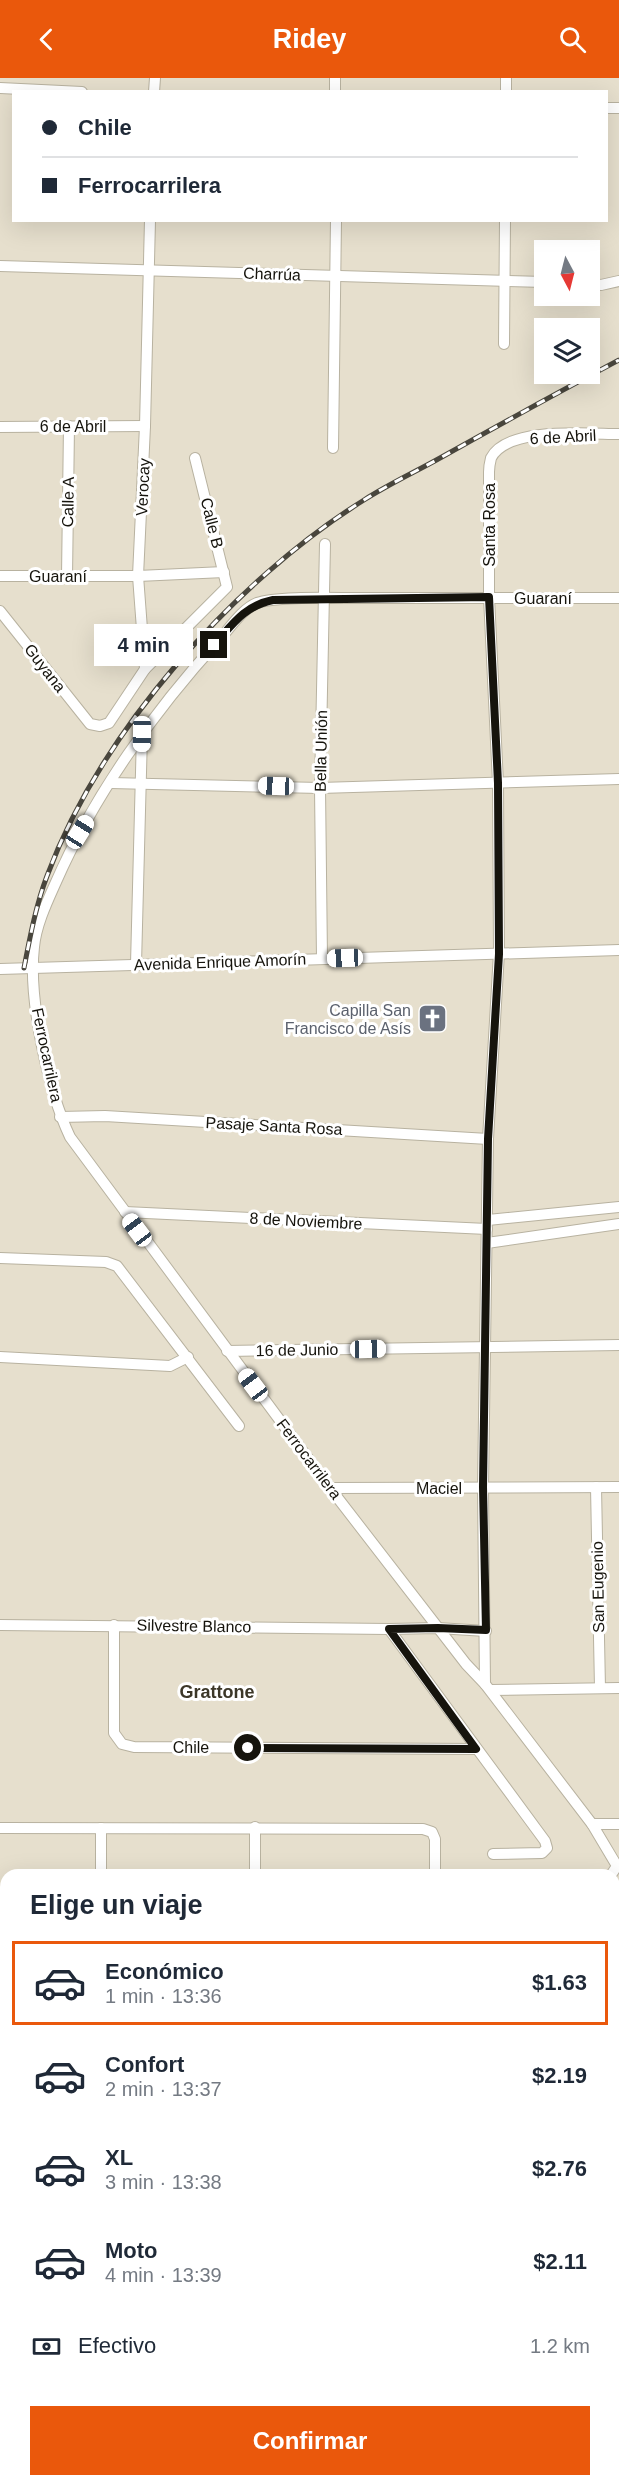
<!DOCTYPE html>
<html lang="es">
<head>
<meta charset="utf-8">
<style>
  body { margin:0; font-family:Helvetica,sans-serif; background:#f6f6f7; color:#1f2937; height:100vh; display:flex; flex-direction:column; font-size:22px; white-space:nowrap }
  * { box-sizing:border-box; margin:0 }
  p { font-size:20px; color:#747a83 }
  .icon { flex:none; width:33px; height:33px; fill:none; stroke:currentColor; stroke-width:2; stroke-linecap:round; stroke-linejoin:round }
  .map { position:relative; flex:1; overflow:hidden }
  .details { position:absolute; left:0px; top:1791px; width:620px; height:618px; display:flex; flex-direction:column; background:#fff; border-radius:18px 18px 0 0; box-shadow:0 6px 24px #0002 }
  .details>* { flex:none }
  .guide { position:absolute; left:12px; top:12px; width:596px; height:132px; border-radius:0px; box-shadow:0 6px 24px #0002; display:grid; align-content:center; height:132px; padding:0 30px; background:#fff }
  .needle { width:39px; rotate:173deg }
  .controls { position:absolute; left:534px; top:162px; display:grid; gap:12px }
  .controls a { display:grid; place-items:center; width:66px; height:66px; border-radius:0px; background:#fff; box-shadow:0 6px 24px #0002; font-size:30px }
  .end { position:absolute; width:27px; height:27px; margin:-14px; border:8px solid #16140d; background:#fff; box-shadow:0 0 0 3px #fff }
  .from { border-radius:50% }
  .bubble { position:absolute; height:42px; border-radius:0px; background:#fff; box-shadow:0 6px 24px #0002; font-size:20px; font-weight:800; line-height:42px; text-align:center }
  .car { position:absolute; width:18px; height:36px; margin:-18px -9px; border-radius:8px; box-shadow:0 0 4px 2px #0007; background:linear-gradient(#fff 24%,#345 0 40%,#fff 0 76%,#345 0 86%,#fff 0) }
  .guide b { display:flex; align-items:center; gap:21px; height:57px; font-size:22px }
  .guide b+b { border-top:2px solid #e0e1e3 }
  .guide i { width:15px; height:15px; background:#1f2937 }
  ul { padding:0; list-style:none }
  li { display:flex; align-items:center; gap:18px; height:84px; margin:0 12px 9px; padding:0 18px; border:3px solid transparent; border-radius:0px }
  li div { flex:1 }
  li b { display:block; font-size:22px }
  li em { font-style:normal; font-weight:800 }
  li.active { border-color:#ea580c }
  li>.icon { width:54px; height:54px; stroke-width:1.5 }
  h2 { padding:0 30px; font-size:27px; line-height:72px }
  .pay { display:flex; align-items:center; gap:15px; height:66px; padding:0 30px; font-size:22px }
  .pay p { margin-inline-start:auto }
  .cta { display:flex; gap:12px; margin-top:auto; padding:12px 30px }
  .cta a { flex:1; height:69px; border-radius:0px; background:#ea580c; color:#fff; font-size:24px; font-weight:800; line-height:69px; text-align:center }
  header { display:flex; justify-content:space-between; align-items:center; height:78px; padding:0 30px; background:#ea580c; color:#fff; font-size:27px; font-weight:800 }
  .map>svg:first-child { display:block }
  .lines { fill:none; stroke-linecap:round; stroke-linejoin:round }
  .minor-casing { stroke:#b8b2a0; stroke-width:12 }
  .minor { stroke:#fff; stroke-width:10 }
  .rail-casing { stroke:#49463d; stroke-width:5 }
  .rail { stroke:#fff; stroke-width:3; stroke-dasharray:9; stroke-linecap:butt }
  .route { stroke:#16140d; stroke-width:8 }
  .labels { text-anchor:middle; dominant-baseline:central; stroke-width:6; stroke-linejoin:round; paint-order:stroke }
  .street-label { font-size:16px; fill:#16140d; stroke:#fff }
  .worship-label { font-size:16px; fill:#5b616d; stroke:#fff; text-anchor:end }
  .neighbourhood-label { font-size:18px; font-weight:bold; fill:#3c3728; stroke:#fff }
</style>
</head>
<body>
<header><svg class="icon" aria-label="back" viewBox="0 0 24 24"><path d="M15 5l-7 7 7 7"/></svg>Ridey<svg class="icon" aria-label="search" viewBox="0 0 24 24"><circle cx="10" cy="10" r="6"/><path d="M15 15l6 6"/></svg></header>
<div class="map">
<svg width="619" height="2409" viewBox="0 0 619 2409">
  <rect width="100%" height="100%" fill="#e6dfcd"/>
  <g class="lines">
    <defs>
      <g id="minor">
        <path d="M 0,10 L 82,14"/>
        <path d="M 154,14 L 155,0"/>
        <path d="M 335,14 L 335,0"/>
        <path d="M 506,14 L 506,0"/>
        <path d="M 606,30 L 619,30"/>
        <path d="M 0,188 L 544,204"/>
        <path d="M 590,206 L 601,207 L 619,203"/>
        <path d="M 504,266 L 505,142"/>
        <path d="M 0,349 L 145,348"/>
        <path d="M 333,370 L 336,142"/>
        <path d="M 0,498 L 138,498 L 224,494"/>
        <path d="M 67,499 L 69,348"/>
        <path d="M 0,533 L 90,646 L 100,648 L 109,645 L 145,591 L 138,498 L 145,348 L 150,142"/>
        <path d="M 145,591 L 227,509 L 195,380"/>
        <path d="M 111,705 L 320,710 L 619,701"/>
        <path d="M 322,881 L 320,710 L 325,466"/>
        <path d="M 136,886 L 142,656"/>
        <path d="M 0,891 L 619,872"/>
        <path d="M 60,1039 L 105,1038 L 488,1061"/>
        <path d="M 125,1134 L 487,1151"/>
        <path d="M 488,1142 L 619,1129"/>
        <path d="M 487,1165 L 619,1146"/>
        <path d="M 0,1180 L 106,1184 L 117,1188 L 239,1348"/>
        <path d="M 227,1273 L 619,1267"/>
        <path d="M 0,1279 L 170,1288 L 188,1279"/>
        <path d="M 596,1409 L 600,1610"/>
        <path d="M 330,1410 L 619,1409"/>
        <path d="M 0,1547 L 389,1551 L 438,1550 L 486,1553"/>
        <path d="M 114,1547 L 114,1655 L 122,1666 L 134,1669 L 476,1671"/>
        <path d="M 389,1551 L 545,1763 L 547,1770 L 542,1775 L 493,1776"/>
        <path d="M 485,1606 L 466,1586 L 330,1410 L 70,1059 C 48,1012 28,921 34,869 C 36,847 47,824 56,804 C 94,717 155,632 219,562 C 230,550 242,531 257,525 C 276,518 333,520 355,520 C 443,520 531,520 619,520"/>
        <path d="M 491,1612 L 619,1610"/>
        <path d="M 592,1746 L 619,1746"/>
        <path d="M 0,1750 L 423,1751 L 432,1754 L 435,1761 L 435,1797"/>
        <path d="M 101,1797 L 101,1750"/>
        <path d="M 255,1797 L 255,1749"/>
        <path d="M 611,1797 L 617,1788 L 592,1746 L 485,1606 L 483,1409 L 488,1061 L 499,875 L 498,705 L 489,519 L 489,394 C 489,390 490,384 491,380 C 507,348 589,356 619,356"/>
        <path d="M 0,1854 L 6,1854"/>
        <path d="M 0,1963 L 6,1963"/>
        <path d="M 203,2409 L 203,2403"/>
        <path d="M 372,2409 L 372,2403"/>
      </g>
    </defs>
    <!-- minor casing -->
    <use href="#minor" class="minor-casing"/>
    <!-- minor -->
    <use href="#minor" class="minor"/>
    <defs>
      <path id="rail" d="M 24,890 C 30,859 36,827 47,798 C 101,653 234,503 364,422 C 389,406 415,394 440,380 C 499,347 559,314 619,282"/>
    </defs>
    <!-- rail casing -->
    <use href="#rail" class="rail-casing"/>
    <!-- rail -->
    <use href="#rail" class="rail"/>
  </g>
  <g class="lines">
    <!-- route -->
    <path class="route" d="M 214,567 C 232,547 244,528 273,522 L 489,519 L 498,705 L 499,876 L 488,1061 L 483,1409 L 486,1552 L 438,1550 L 389,1551 L 476,1671 L 248,1670"/>
  </g>
  <!-- icons -->
  <defs>
    <symbol id="church-square" viewBox="-11 -11 22 22"><rect x="-9" y="-9" width="18" height="18" rx="4" fill="#6b7280" stroke="#fff"/><path d="M-1.2-6h2.4v3.5h3.3v2.4h-3.3V6h-2.4V-.1h-3.3v-2.4h3.3Z" fill="#fff"/></symbol>
  </defs>
  <g fill-rule="evenodd">
    <use href="#church-square" x="416" y="924" width="33" height="33"/>
  </g>
  <g class="labels">
    <!-- street labels -->
    <g class="street-label">
      <text transform="translate(272 196) rotate(2)">Charrúa</text>
      <text x="73" y="348">6 de Abril</text>
      <text transform="translate(563 359) rotate(-3)">6 de Abril</text>
      <text transform="translate(143 409) rotate(-87)">Verocay</text>
      <text transform="translate(68 424) rotate(-89)">Calle A</text>
      <text transform="translate(212 445) rotate(76)">Calle B</text>
      <text transform="translate(489 447) rotate(-90)">Santa Rosa</text>
      <text x="58" y="498">Guaraní</text>
      <text x="543" y="520">Guaraní</text>
      <text transform="translate(45 590) rotate(52)">Guyana</text>
      <text transform="translate(321 673) rotate(-89)">Bella Unión</text>
      <text transform="translate(220 884) rotate(-2)">Avenida Enrique Amorín</text>
      <text transform="translate(47 977) rotate(78)">Ferrocarrilera</text>
      <text transform="translate(274 1048) rotate(3)">Pasaje Santa Rosa</text>
      <text transform="translate(306 1143) rotate(3)">8 de Noviembre</text>
      <text transform="translate(297 1272) rotate(-1)">16 de Junio</text>
      <text transform="translate(309 1381) rotate(53)">Ferrocarrilera</text>
      <text x="439" y="1410">Maciel</text>
      <text transform="translate(598 1509) rotate(-91)">San Eugenio</text>
      <text transform="translate(194 1548) rotate(1)">Silvestre Blanco</text>
      <text x="191" y="1669">Chile</text>
    </g>
    <!-- worship labels -->
    <g class="worship-label">
      <text x="411" y="932">Capilla San<tspan x="411" dy="18">Francisco de Asís</tspan></text>
    </g>
    <!-- neighbourhood labels -->
    <g class="neighbourhood-label">
      <text x="217" y="1614">Grattone</text>
    </g>
  </g>
</svg>
<div class="controls">
<a><svg class="needle" viewBox="-14 -14 28 28"><path d="M0-13l5 13h-10z" fill="#e53935"/><path d="M0 13l5-13h-10z" fill="#747a83"/></svg></a>
<a><svg class="icon" aria-label="layers" viewBox="0 0 24 24"><path d="M12 4l9 5-9 5-9-5zM3 14l9 5 9-5"/></svg></a>
</div>
<i class="end from" style="left:248px;top:1670px"></i>
<i class="end" style="left:214px;top:567px"></i>
<div class="bubble" style="left:94px;top:546px;width:99px">4 min</div>
<i class="car" style="left:142px;top:656px;rotate:181deg"></i>
<i class="car" style="left:276px;top:708px;rotate:272deg"></i>
<i class="car" style="left:80px;top:754px;rotate:32deg"></i>
<i class="car" style="left:345px;top:880px;rotate:268deg"></i>
<i class="car" style="left:137px;top:1152px;rotate:323deg"></i>
<i class="car" style="left:368px;top:1271px;rotate:89deg"></i>
<i class="car" style="left:253px;top:1307px;rotate:323deg"></i>
<div class="guide">
<b><i class="from"></i>Chile</b>
<b><i></i>Ferrocarrilera</b>
</div>
<section class="details">
<h2>Elige un viaje</h2>
<ul>
<li class="active"><svg class="icon" aria-label="car" viewBox="0 0 24 24"><path d="M5 17H2v-5l4-1 3-4h7l3 4 3 1v5h-3M9 17h6M6 11h13"/><circle cx="7" cy="17" r="2"/><circle cx="17" cy="17" r="2"/></svg><div><b>Económico</b><p>1 min · 13:36</p></div><em>$1.63</em></li>
<li><svg class="icon" aria-label="car" viewBox="0 0 24 24"><path d="M5 17H2v-5l4-1 3-4h7l3 4 3 1v5h-3M9 17h6M6 11h13"/><circle cx="7" cy="17" r="2"/><circle cx="17" cy="17" r="2"/></svg><div><b>Confort</b><p>2 min · 13:37</p></div><em>$2.19</em></li>
<li><svg class="icon" aria-label="car" viewBox="0 0 24 24"><path d="M5 17H2v-5l4-1 3-4h7l3 4 3 1v5h-3M9 17h6M6 11h13"/><circle cx="7" cy="17" r="2"/><circle cx="17" cy="17" r="2"/></svg><div><b>XL</b><p>3 min · 13:38</p></div><em>$2.76</em></li>
<li><svg class="icon" aria-label="car" viewBox="0 0 24 24"><path d="M5 17H2v-5l4-1 3-4h7l3 4 3 1v5h-3M9 17h6M6 11h13"/><circle cx="7" cy="17" r="2"/><circle cx="17" cy="17" r="2"/></svg><div><b>Moto</b><p>4 min · 13:39</p></div><em>$2.11</em></li>
</ul>
<div class="pay"><svg class="icon" aria-label="cash" viewBox="0 0 24 24"><path d="M3 7h18v10H3z"/><circle cx="12" cy="12" r="2"/></svg>Efectivo<p>1.2 km</p></div>
<div class="cta"><a>Confirmar</a></div>
</section>
</div>
</body>
</html>
